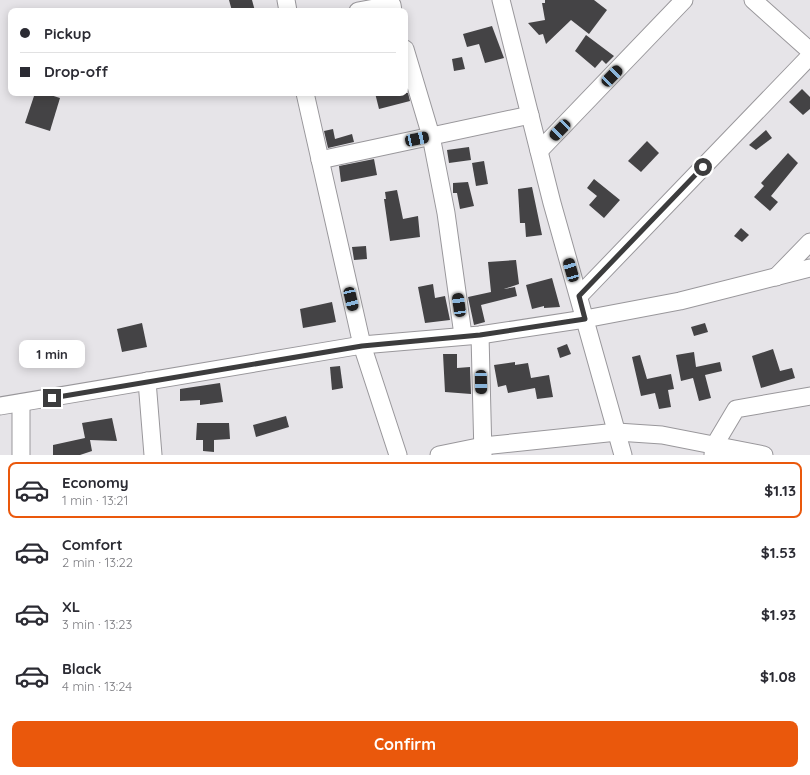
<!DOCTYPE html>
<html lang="en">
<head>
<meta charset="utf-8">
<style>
  body { margin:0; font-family:Quicksand,sans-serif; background:#f2f2f3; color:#2b2b33; height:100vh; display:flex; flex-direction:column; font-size:15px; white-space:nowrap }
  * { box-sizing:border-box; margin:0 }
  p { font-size:13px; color:#7c7c81 }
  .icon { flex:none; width:22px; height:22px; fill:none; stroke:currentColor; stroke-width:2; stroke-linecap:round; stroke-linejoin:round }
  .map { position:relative; height:455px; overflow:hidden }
  .details { display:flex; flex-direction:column; background:#fff; flex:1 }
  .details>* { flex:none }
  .guide { position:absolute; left:8px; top:8px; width:400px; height:88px; border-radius:8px; box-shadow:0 2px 10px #0003; display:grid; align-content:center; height:88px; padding:0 12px; background:#fff }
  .end { position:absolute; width:18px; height:18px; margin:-9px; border:5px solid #3c3c3d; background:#fff; box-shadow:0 0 0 2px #fff }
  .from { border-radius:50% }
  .bubble { position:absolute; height:28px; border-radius:8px; background:#fff; box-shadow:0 2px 10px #0003; font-size:13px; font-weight:800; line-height:28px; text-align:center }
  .car { position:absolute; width:12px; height:24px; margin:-12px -6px; border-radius:5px; box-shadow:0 0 3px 1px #0007; background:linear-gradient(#222 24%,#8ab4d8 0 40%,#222 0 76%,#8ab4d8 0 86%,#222 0) }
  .guide b { display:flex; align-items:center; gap:14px; height:38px; font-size:15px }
  .guide b+b { border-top:1px solid #e1e1e2 }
  .guide i { width:10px; height:10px; background:#2b2b33 }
  ul { padding:7px 0 0; list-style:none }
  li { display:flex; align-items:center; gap:12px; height:56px; margin:0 8px 6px; padding:0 4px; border:2px solid transparent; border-radius:8px }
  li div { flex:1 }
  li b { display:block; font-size:15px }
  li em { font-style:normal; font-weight:800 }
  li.active { border-color:#ea580c }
  li>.icon { width:36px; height:36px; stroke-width:1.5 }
  .cta { display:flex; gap:8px; margin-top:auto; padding:8px 12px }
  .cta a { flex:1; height:46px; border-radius:8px; background:#ea580c; color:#fff; font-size:16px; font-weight:800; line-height:46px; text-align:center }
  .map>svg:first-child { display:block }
  .building { fill:#444345 }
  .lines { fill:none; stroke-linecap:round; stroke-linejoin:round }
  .minor-casing { stroke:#99979b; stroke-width:19 }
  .minor { stroke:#fff; stroke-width:17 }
  .route { stroke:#3c3c3d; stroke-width:5 }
</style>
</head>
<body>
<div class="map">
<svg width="810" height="455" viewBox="0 0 810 455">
  <rect width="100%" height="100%" fill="#e6e4e8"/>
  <!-- building -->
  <g class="building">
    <path d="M 229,0 L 252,0 L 255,11 L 232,11 Z"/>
    <path d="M 545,0 L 594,0 L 607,10 L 589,34 L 571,20 L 546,44 L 543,34 L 539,35 L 528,23 L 545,20 L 542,3 L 545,3 Z"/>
    <path d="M 492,26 L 504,58 L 485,63 L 479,44 L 467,47 L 463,34 Z"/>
    <path d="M 586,35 L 614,56 L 606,64 L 602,60 L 595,68 L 575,51 Z"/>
    <path d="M 462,57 L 465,69 L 454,71 L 452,59 Z"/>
    <path d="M 802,89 L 810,97 L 810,109 L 803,115 L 789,102 Z"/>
    <path d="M 35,93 L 44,93 L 60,98 L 50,131 L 25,123 Z"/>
    <path d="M 375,93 L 408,93 L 410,101 L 379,109 Z"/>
    <path d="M 333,129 L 335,139 L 352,134 L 354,142 L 328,148 L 324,131 Z"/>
    <path d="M 766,130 L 772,138 L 756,150 L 749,145 Z"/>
    <path d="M 647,141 L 659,153 L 641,172 L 628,161 Z"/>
    <path d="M 469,147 L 471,160 L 449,163 L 447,150 Z"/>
    <path d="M 788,153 L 798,163 L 771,196 L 778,202 L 770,211 L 754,197 L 764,186 L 761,183 Z"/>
    <path d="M 374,159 L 377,175 L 341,182 L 339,166 Z"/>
    <path d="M 484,161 L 488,184 L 476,186 L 472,163 Z"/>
    <path d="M 594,179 L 620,200 L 604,218 L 589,205 L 597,196 L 587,188 Z"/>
    <path d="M 468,182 L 474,206 L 460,209 L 457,193 L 453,193 L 453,183 Z"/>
    <path d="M 532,187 L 542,235 L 526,237 L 525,223 L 520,223 L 518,189 Z"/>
    <path d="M 397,190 L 403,219 L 418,216 L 420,237 L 390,241 L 384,199 L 386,199 L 385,192 Z"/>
    <path d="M 741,228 L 749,235 L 742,242 L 734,236 Z"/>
    <path d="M 366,246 L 367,259 L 354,260 L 352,247 Z"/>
    <path d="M 516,260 L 519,284 L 504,289 L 515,287 L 517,296 L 481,305 L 485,322 L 474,325 L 468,297 L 491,292 L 488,262 Z"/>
    <path d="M 552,278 L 560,307 L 544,308 L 544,306 L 532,309 L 526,285 Z"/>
    <path d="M 433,284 L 435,298 L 445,296 L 450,320 L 425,323 L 418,287 Z"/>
    <path d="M 332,302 L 336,322 L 303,328 L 300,309 Z"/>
    <path d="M 142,323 L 147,347 L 122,352 L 117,329 Z"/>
    <path d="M 705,323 L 708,332 L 694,336 L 691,327 Z"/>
    <path d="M 567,344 L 571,354 L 560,358 L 557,348 Z"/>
    <path d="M 773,349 L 780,371 L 792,368 L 795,378 L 761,388 L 752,356 Z"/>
    <path d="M 694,352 L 696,367 L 720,362 L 722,371 L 705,375 L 711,398 L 699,401 L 693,378 L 681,381 L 676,355 Z"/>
    <path d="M 443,354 L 457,354 L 457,368 L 470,367 L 471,394 L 445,392 Z"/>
    <path d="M 640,355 L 647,379 L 671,374 L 674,389 L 668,390 L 671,407 L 659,409 L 655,393 L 641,396 L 632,357 Z"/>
    <path d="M 515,362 L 515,365 L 528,363 L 531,378 L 549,375 L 553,397 L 537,399 L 535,388 L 508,393 L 506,385 L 498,387 L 494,365 Z"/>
    <path d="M 340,366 L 343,388 L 332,390 L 330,367 Z"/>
    <path d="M 220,383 L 223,402 L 200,405 L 200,400 L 180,401 L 180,389 Z"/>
    <path d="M 286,416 L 289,427 L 256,437 L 253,425 Z"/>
    <path d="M 112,418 L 117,441 L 90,440 L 92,451 L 80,455 L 53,455 L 53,445 L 85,438 L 82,423 Z"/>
    <path d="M 197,423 L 229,423 L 230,439 L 214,440 L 214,452 L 203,451 L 203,440 L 196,440 Z"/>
  </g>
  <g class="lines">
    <defs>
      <g id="minor">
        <path d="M 286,0 L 288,11"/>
        <path d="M 501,0 L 552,203 L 623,455"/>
        <path d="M 753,0 L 810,51"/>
        <path d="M 358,11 L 392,5 L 393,11"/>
        <path d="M 405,49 L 431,136 L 446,213 L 463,335"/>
        <path d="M 305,93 L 362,345 L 398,455"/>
        <path d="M 539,151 L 684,0"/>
        <path d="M 320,160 L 530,115"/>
        <path d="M 776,277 L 810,242"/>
        <path d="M 579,296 L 810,56"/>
        <path d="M 480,335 L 483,455"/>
        <path d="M 147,381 L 153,455"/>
        <path d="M 21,403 L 21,455"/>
        <path d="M 0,406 L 362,345 L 480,335 L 585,319 L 680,301 L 810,268"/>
        <path d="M 439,455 L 483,446 L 617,432 L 662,435 L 764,455"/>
        <path d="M 713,455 L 714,446 L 736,409 L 810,396"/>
      </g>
    </defs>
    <!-- minor casing -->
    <use href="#minor" class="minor-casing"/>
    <!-- minor -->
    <use href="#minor" class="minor"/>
  </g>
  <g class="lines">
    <!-- route -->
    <path class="route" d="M 52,398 L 362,346 L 480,335 L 585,319 L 579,296 L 703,167"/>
  </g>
</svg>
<i class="end from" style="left:703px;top:167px"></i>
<i class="end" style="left:52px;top:398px"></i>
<div class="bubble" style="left:19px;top:340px;width:66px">1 min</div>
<i class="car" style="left:612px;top:76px;rotate:44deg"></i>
<i class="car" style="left:560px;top:130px;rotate:224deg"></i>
<i class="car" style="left:417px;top:139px;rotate:78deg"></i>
<i class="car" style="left:571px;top:270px;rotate:344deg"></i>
<i class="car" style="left:351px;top:299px;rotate:167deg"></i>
<i class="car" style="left:459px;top:305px;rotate:352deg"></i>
<i class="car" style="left:481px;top:382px;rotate:179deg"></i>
<div class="guide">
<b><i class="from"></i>Pickup</b>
<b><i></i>Drop-off</b>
</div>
</div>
<section class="details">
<ul>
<li class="active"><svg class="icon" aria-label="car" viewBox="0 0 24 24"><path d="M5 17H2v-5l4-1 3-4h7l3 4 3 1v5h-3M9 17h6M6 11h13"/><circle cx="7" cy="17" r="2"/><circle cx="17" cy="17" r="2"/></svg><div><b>Economy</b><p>1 min · 13:21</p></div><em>$1.13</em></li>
<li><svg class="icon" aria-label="car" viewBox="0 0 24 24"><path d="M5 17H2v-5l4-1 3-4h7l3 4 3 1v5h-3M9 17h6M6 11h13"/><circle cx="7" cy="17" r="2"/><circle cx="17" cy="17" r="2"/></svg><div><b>Comfort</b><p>2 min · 13:22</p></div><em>$1.53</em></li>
<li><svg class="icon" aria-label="car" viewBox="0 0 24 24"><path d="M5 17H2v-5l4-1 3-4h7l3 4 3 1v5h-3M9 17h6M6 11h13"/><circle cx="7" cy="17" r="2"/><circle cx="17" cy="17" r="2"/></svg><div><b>XL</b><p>3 min · 13:23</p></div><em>$1.93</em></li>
<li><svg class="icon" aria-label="car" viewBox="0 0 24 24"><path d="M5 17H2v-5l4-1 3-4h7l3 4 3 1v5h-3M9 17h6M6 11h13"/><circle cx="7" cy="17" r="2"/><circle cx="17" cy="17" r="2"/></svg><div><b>Black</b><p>4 min · 13:24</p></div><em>$1.08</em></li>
</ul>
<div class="cta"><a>Confirm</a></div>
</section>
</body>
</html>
